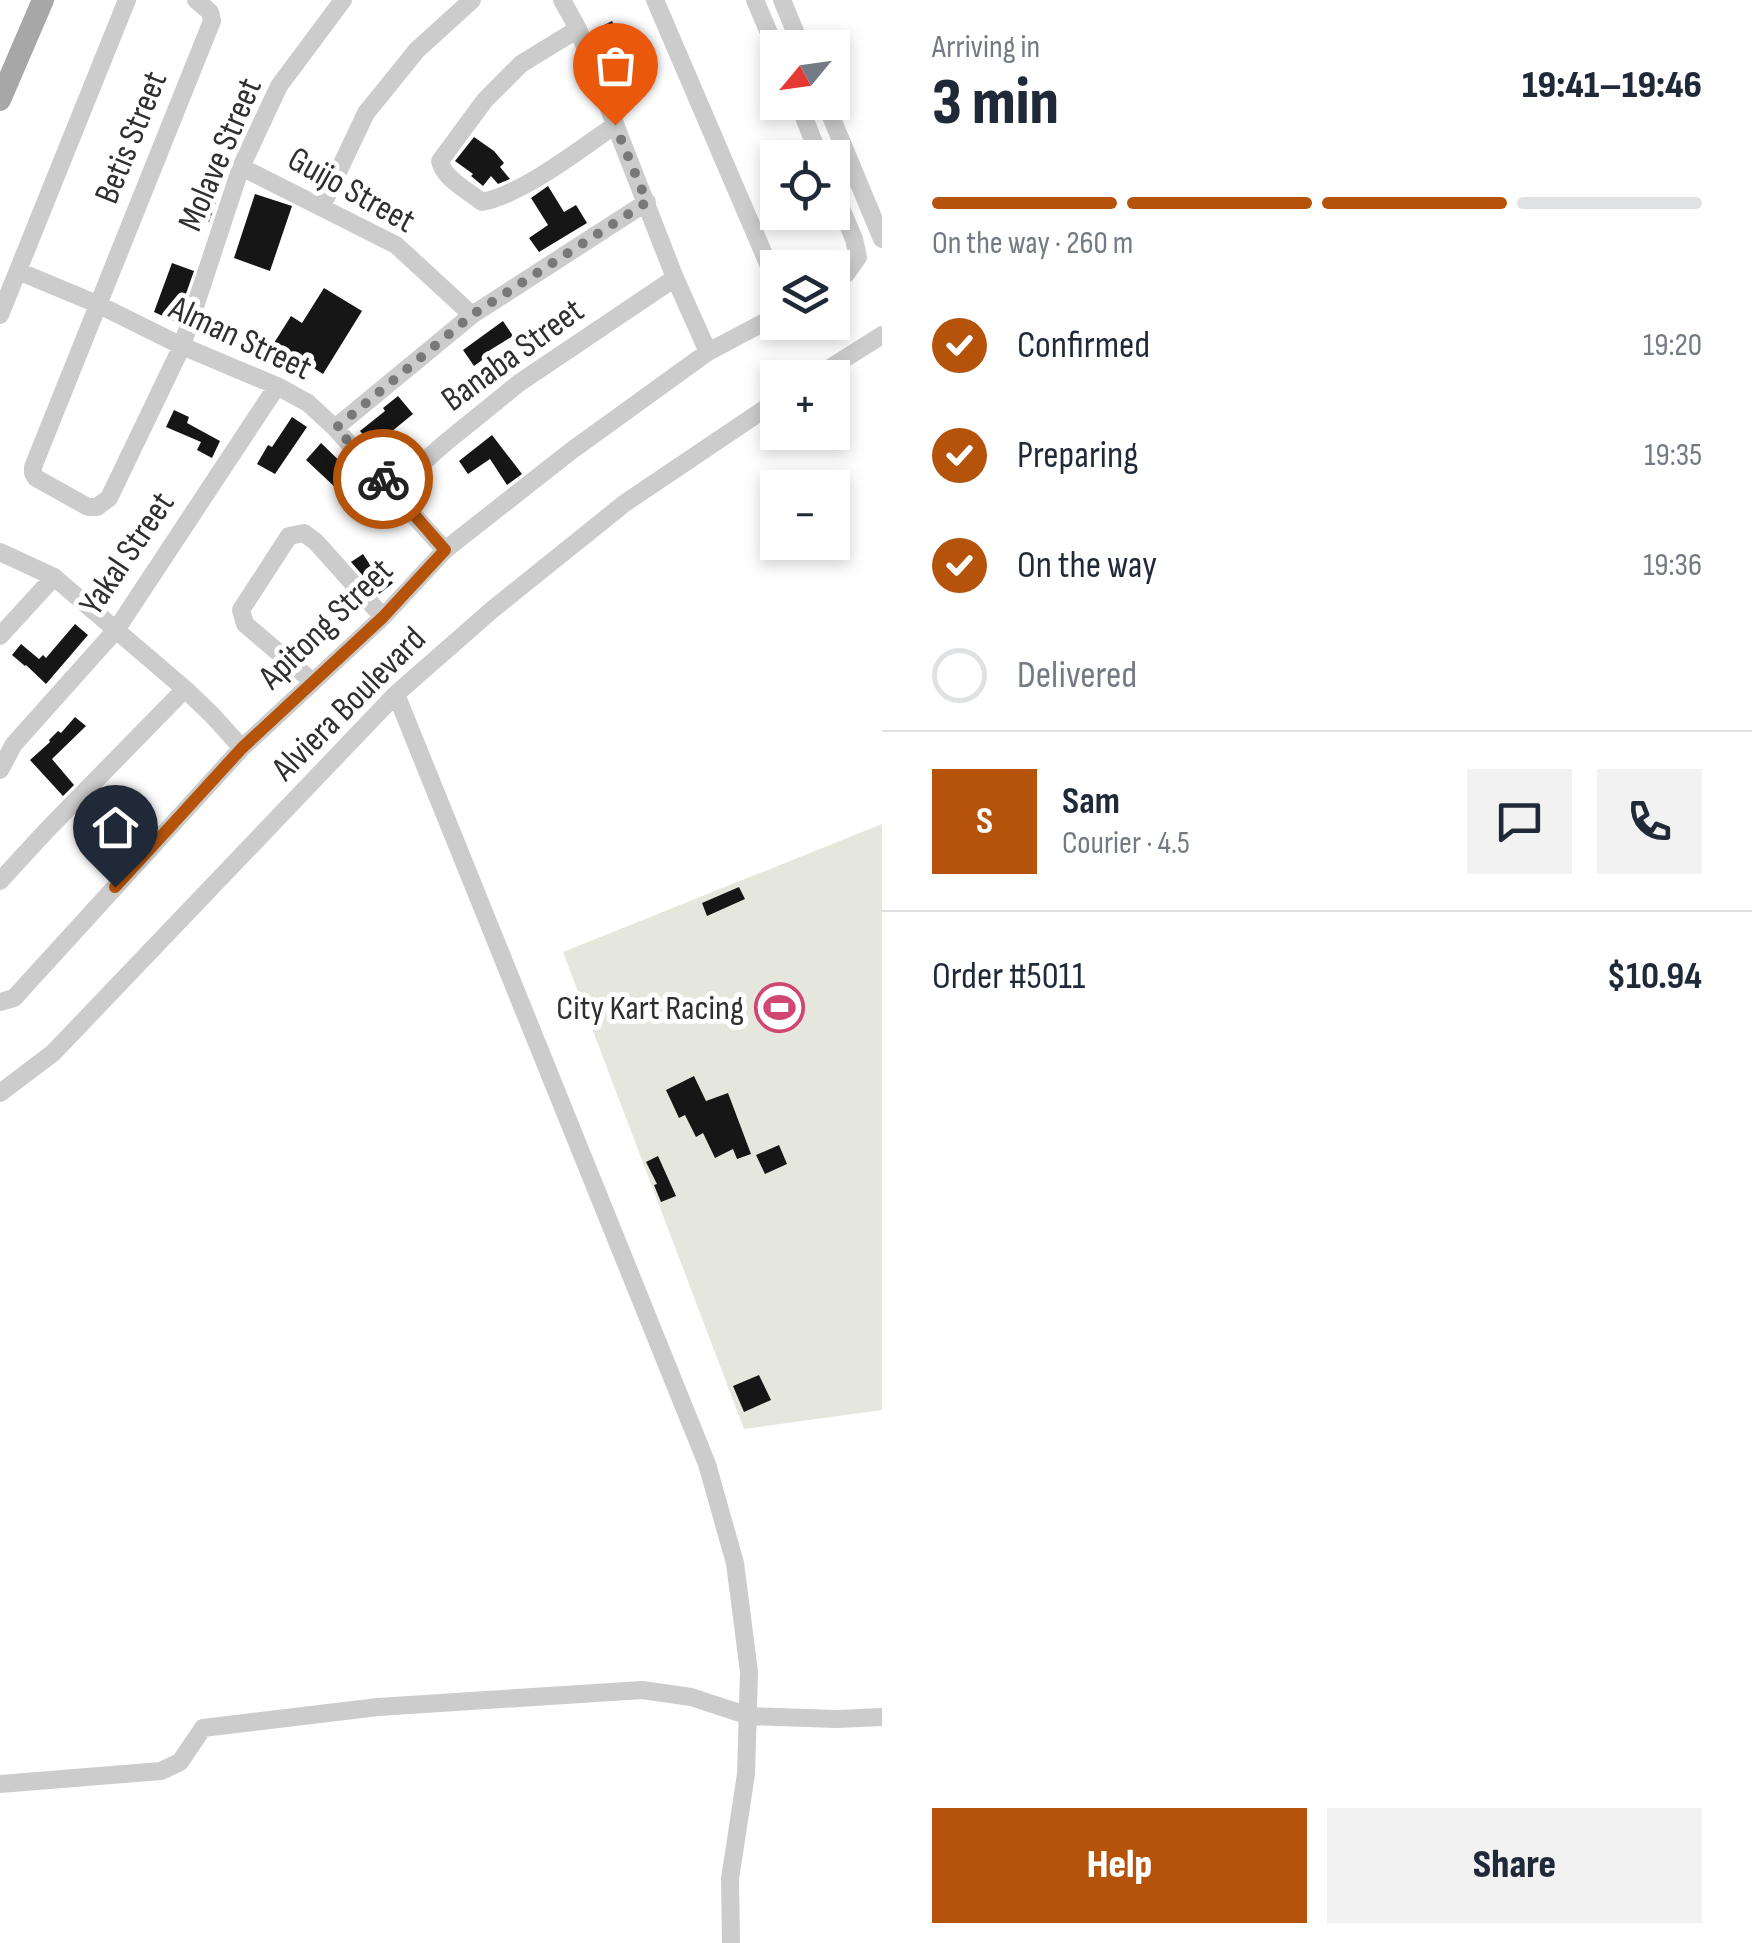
<!DOCTYPE html>
<html lang="en">
<head>
<meta charset="utf-8">
<style>
	body { margin:0; font-family:"Sofia Sans Condensed",sans-serif; background:#f2f2f3; color:#1f2937; height:100vh; display:flex; flex-direction:column; font-size:38px; white-space:nowrap }
	* { box-sizing:border-box; margin:0 }
	p { font-size:32px; color:#747a83 }
	.icon { flex:none; width:55px; height:55px; fill:none; stroke:currentColor; stroke-width:2; stroke-linecap:round; stroke-linejoin:round }
	.map { position:relative; flex:1; overflow:hidden }
	.details { display:flex; flex-direction:column; background:#fff; width:870px }
	.details>* { flex:none }
	.needle { width:65px; rotate:241deg }
	.buttons { position:absolute; left:760px; top:30px; display:grid; gap:20px }
	.buttons a { display:grid; place-items:center; width:90px; height:90px; border-radius:0px; background:#fff; box-shadow:0 5px 15px #0003; font-size:50px }
	.pin { position:absolute; display:grid; place-items:center; width:85px; height:85px; color:#fff; margin:-102px -42px; border-radius:50% 50% 50% 0; rotate:-45deg; box-shadow:0 0 10px #0007 }
	.pin .icon { rotate:45deg }
	.courier { position:absolute; display:grid; place-items:center; width:100px; height:100px; margin:-50px; border:8px solid #b45309; border-radius:50%; background:#fff; color:#222; box-shadow:0 2px 12px #0007 }
	.headline em { font-style:normal; font-weight:800 }
	.headline div { display:flex; flex-direction:column-reverse }
	.headline { display:flex; align-items:center; justify-content:space-between; height:170px; padding:0 50px }
	h1 { font-size:65px; font-weight:800; line-height:75px }
	.bar { display:grid; grid-template-columns:repeat(4,1fr); gap:15px 10px; align-content:center; height:120px; padding:0 50px }
	.bar i { height:12px; border-radius:8px; background:#e0e1e3 }
	.bar .current { background:#b45309 }
	.bar p { grid-column:span 4 }
	.line { display:flex; align-items:center; gap:25px; padding:0 50px; border-top:2px solid #e0e1e3 }
	.line div { flex:1 }
	.round { display:grid; place-items:center; flex:none; width:105px; height:105px; border-radius:0px; background:#f2f2f3 }
	ol { padding:0 50px; list-style:none }
	li { display:flex; align-items:center; gap:30px; height:110px }
	li p { margin-inline-start:auto }
	li .icon { padding:10px; border-radius:50%; background:#b45309; color:#fff; stroke-width:4 }
	li:last-child { color:#747a83 }
	li i { width:55px; height:55px; border:5px solid #e0e1e3; border-radius:50% }
	.button { display:flex; gap:20px; margin-top:auto; padding:20px 50px }
	.button a { flex:1; height:115px; border-radius:0px; background:#b45309; color:#fff; font-size:40px; font-weight:800; line-height:115px; text-align:center }
	.button a+a { background:#f2f2f3; color:#1f2937 }
	main { display:flex; flex:1; min-height:0 }
	.map>svg:first-child { display:block }
	.green { fill:#e5e7dc }
	.building { fill:#161616 }
	.lines { fill:none; stroke-linecap:round; stroke-linejoin:round }
	.minor { stroke:#ccc; stroke-width:18 }
	.major { stroke:#a7a7a7; stroke-width:22 }
	.done { stroke:#787878; stroke-width:10; stroke-dasharray:0 18 }
	.route { stroke:#b45309; stroke-width:12 }
	.labels { text-anchor:middle; stroke-width:10; stroke-linejoin:round; paint-order:stroke }
	.street-label { font-size:35px; fill:#2f2f2f; stroke:#fff }
	.poi-label { font-size:35px; fill:#2f2f2f; stroke:#fff; text-anchor:end }
</style>
</head>
<body>
<main>
<div class="map">
<svg width="882" height="1943" viewBox="0 0 882 1943">
	<rect width="100%" height="100%" fill="#fff"/>
	<path class="green" d="M 882,824 L 882,1410 L 744,1429 L 563,952 Z"/>
	<path class="building" d="M 612,21 L 628,54 L 609,64 L 592,31 Z
		M 474,137 L 494,151 L 504,163 L 500,167 L 510,179 L 498,184 L 491,176 L 483,186 L 471,176 L 473,174 L 455,161 Z
		M 206,169 L 225,176 L 209,222 L 191,216 Z
		M 548,186 L 564,212 L 576,205 L 587,223 L 539,252 L 529,238 L 548,225 L 531,198 Z
		M 255,194 L 292,206 L 270,271 L 234,258 Z
		M 172,263 L 194,271 L 176,322 L 154,312 Z
		M 324,288 L 362,311 L 323,374 L 274,343 L 291,316 L 302,323 Z
		M 503,321 L 513,336 L 487,352 L 489,355 L 474,366 L 463,350 Z
		M 398,396 L 413,414 L 391,432 L 393,434 L 375,449 L 360,431 L 385,411 L 383,408 Z
		M 174,410 L 189,417 L 187,423 L 220,441 L 212,458 L 197,450 L 201,442 L 166,427 Z
		M 292,417 L 307,427 L 275,474 L 257,464 L 268,445 L 272,447 Z
		M 492,435 L 522,474 L 507,485 L 490,459 L 468,474 L 459,461 Z
		M 321,443 L 352,473 L 336,488 L 306,460 Z
		M 363,554 L 376,574 L 382,569 L 393,583 L 379,594 L 351,562 Z
		M 75,624 L 88,635 L 46,684 L 26,665 L 25,666 L 12,655 L 21,644 L 39,659 L 43,655 L 46,658 Z
		M 75,717 L 86,726 L 52,759 L 74,785 L 63,796 L 30,760 L 50,742 L 49,740 L 58,731 L 61,733 Z
		M 739,887 L 745,899 L 707,916 L 702,903 Z
		M 694,1076 L 706,1101 L 728,1093 L 751,1154 L 737,1159 L 733,1149 L 715,1158 L 703,1133 L 696,1137 L 685,1115 L 679,1118 L 666,1090 Z
		M 779,1145 L 787,1164 L 765,1174 L 756,1155 Z
		M 658,1156 L 676,1196 L 661,1202 L 654,1185 L 657,1184 L 646,1162 Z
		M 759,1375 L 771,1400 L 744,1412 L 733,1386 Z"/>
	<g class="lines">
		<path class="minor" d="M 196,0 L 210,12 L 212,21 L 33,467 L 33,473 L 36,478 L 88,507 L 97,507 L 109,498 L 182,346 L 241,167 L 279,86 L 343,0
			M 562,0 L 578,29 L 675,278 L 708,352
			M 655,0 L 778,287
			M 755,0 L 778,54
			M 782,0 L 802,48
			M 578,29 L 521,64 L 485,100 L 440,161 C 443,178 468,191 482,202 C 521,195 581,149 615,125
			M 798,102 L 820,158
			M 825,102 L 882,239
			M 241,167 L 396,245 L 472,315
			M 832,187 L 854,239 L 858,257 L 846,274 L 832,283
			M 322,206 L 366,113 L 417,50 L 472,0
			M 18,271 L 97,304 L 182,346 L 277,386 L 308,403 L 335,428 L 445,550
			M 0,315 L 127,0
			M 814,378 L 882,335
			M 335,428 L 472,315 L 647,202
			M 392,490 L 445,443 L 519,383 L 675,278
			M 0,552 L 54,577 L 185,689 L 212,715 L 242,748
			M 0,636 L 54,577
			M 313,682 L 245,624 L 241,610 L 289,536 L 304,533 L 316,542 L 383,617
			M 396,694 L 707,1464 L 735,1563 L 749,1672 L 746,1774 L 730,1879 L 731,1943
			M 0,770 L 14,744 L 116,630 L 277,386
			M 0,881 L 46,831 L 185,689
			M 0,1002 L 14,998 L 242,748 L 383,617 L 445,550 L 571,451 L 708,352 L 778,315
			M 0,1093 L 53,1053 L 396,694 L 493,609 L 625,503 L 778,400
			M 0,1784 L 161,1771 L 180,1762 L 203,1728 L 378,1707 L 642,1690 L 691,1697 L 749,1716 L 837,1719 L 882,1717"/>
		<path class="major" d="M 0,100 L 43,0"/>
	</g>
	<g class="lines">
		<path class="done" d="M 383,479 L 336,428 L 472,315 L 647,202 L 615,125"/>
		<path class="route" d="M 115,887 L 242,748 L 383,617 L 445,550 L 383,479"/>
	</g>
	<defs>
		<symbol id="stadium-ring" viewBox="-11 -11 22 22"><circle r="9.5" fill="#fff" stroke="#d04772" stroke-width="1.5"/><path d="M0-5a6.5 5 0 1 0 0 10a6.5 5 0 1 0 0-10ZM-3.5-1.8h7v3.6h-7Z" fill="#d04772"/></symbol>
	</defs>
	<g fill-rule="evenodd">
		<use href="#stadium-ring" x="752" y="980" width="55" height="55"/>
	</g>
	<g class="labels">
		<g class="street-label">
			<text transform="translate(130 137) rotate(-68)" y="12">Betis Street</text>
			<text transform="translate(219 154) rotate(-67)" y="12">Molave Street</text>
			<text transform="translate(352 189) rotate(29)" y="12">Guijo Street</text>
			<text transform="translate(241 337) rotate(25)" y="12">Alman Street</text>
			<text transform="translate(512 354) rotate(-36)" y="12">Banaba Street</text>
			<text transform="translate(126 553) rotate(-56)" y="12">Yakal Street</text>
			<text transform="translate(325 623) rotate(-44)" y="12">Apitong Street</text>
			<text transform="translate(348 703) rotate(-45)" y="12">Alviera Boulevard</text>
		</g>
		<g class="poi-label">
			<text x="744" y="1019">City Kart Racing</text>
		</g>
	</g>
</svg>
<div class="buttons">
<a><svg class="needle" viewBox="-14 -14 28 28"><path d="M0-13l5 13h-10z" fill="#e53935"/><path d="M0 13l5-13h-10z" fill="#747a83"/></svg></a>
<a><svg class="icon" aria-label="locate" viewBox="0 0 24 24"><circle cx="12" cy="12" r="6"/><path d="M12 2v4M12 18v4M2 12h4M18 12h4"/></svg></a>
<a><svg class="icon" aria-label="layers" viewBox="0 0 24 24"><path d="M12 4l9 5-9 5-9-5zM3 14l9 5 9-5"/></svg></a>
<a>+</a>
<a>−</a>
</div>
<div class="pin" style="left:615px;top:125px;background:#ea580c"><svg class="icon" aria-label="bag" viewBox="0 0 24 24"><path d="M5 8h14l-1 12H6zM9 8a3 3 0 0 1 6 0"/></svg></div>
<div class="pin" style="left:115px;top:887px;background:#1f2937"><svg class="icon" aria-label="home" viewBox="0 0 24 24"><path d="M3 11l9-7 9 7M6 9v11h12V9"/></svg></div>
<div class="courier" style="left:383px;top:479px"><svg class="icon" aria-label="bike" viewBox="0 0 24 24"><circle cx="6" cy="16" r="4"/><circle cx="18" cy="16" r="4"/><path d="M6 16l4-8h5l3 8M10 8l3 8H6M13 5h3"/></svg></div>
</div>
<section class="details">
<div class="headline"><div><h1>3 min</h1><p>Arriving in</p></div><em>19:41–19:46</em></div>
<div class="bar"><i class="current"></i><i class="current"></i><i class="current"></i><i></i><p>On the way · 260 m</p></div>
<ol>
<li><svg class="icon" aria-label="check" viewBox="0 0 24 24"><path d="M5 12l5 5 9-10"/></svg>Confirmed<p>19:20</p></li>
<li><svg class="icon" aria-label="check" viewBox="0 0 24 24"><path d="M5 12l5 5 9-10"/></svg>Preparing<p>19:35</p></li>
<li><svg class="icon" aria-label="check" viewBox="0 0 24 24"><path d="M5 12l5 5 9-10"/></svg>On the way<p>19:36</p></li>
<li><i></i>Delivered</li>
</ol>
<div class="line" style="height:180px"><b class="round" style="background:#b45309;color:#fff">S</b><div><b>Sam</b><p>Courier · 4.5</p></div><a class="round"><svg class="icon" aria-label="chat" viewBox="0 0 24 24"><path d="M4 5h16v11H9l-5 4z"/></svg></a><a class="round"><svg class="icon" aria-label="phone" viewBox="0 0 24 24"><path d="M5 4h4l2 5-3 2q2 4 5 5l2-3 5 2v4C11 20 4 13 5 4z"/></svg></a></div>
<div class="line" style="height:130px"><div>Order #5011</div><b>$10.94</b></div>
<div class="button"><a>Help</a><a>Share</a></div>
</section>
</main>
</body>
</html>
